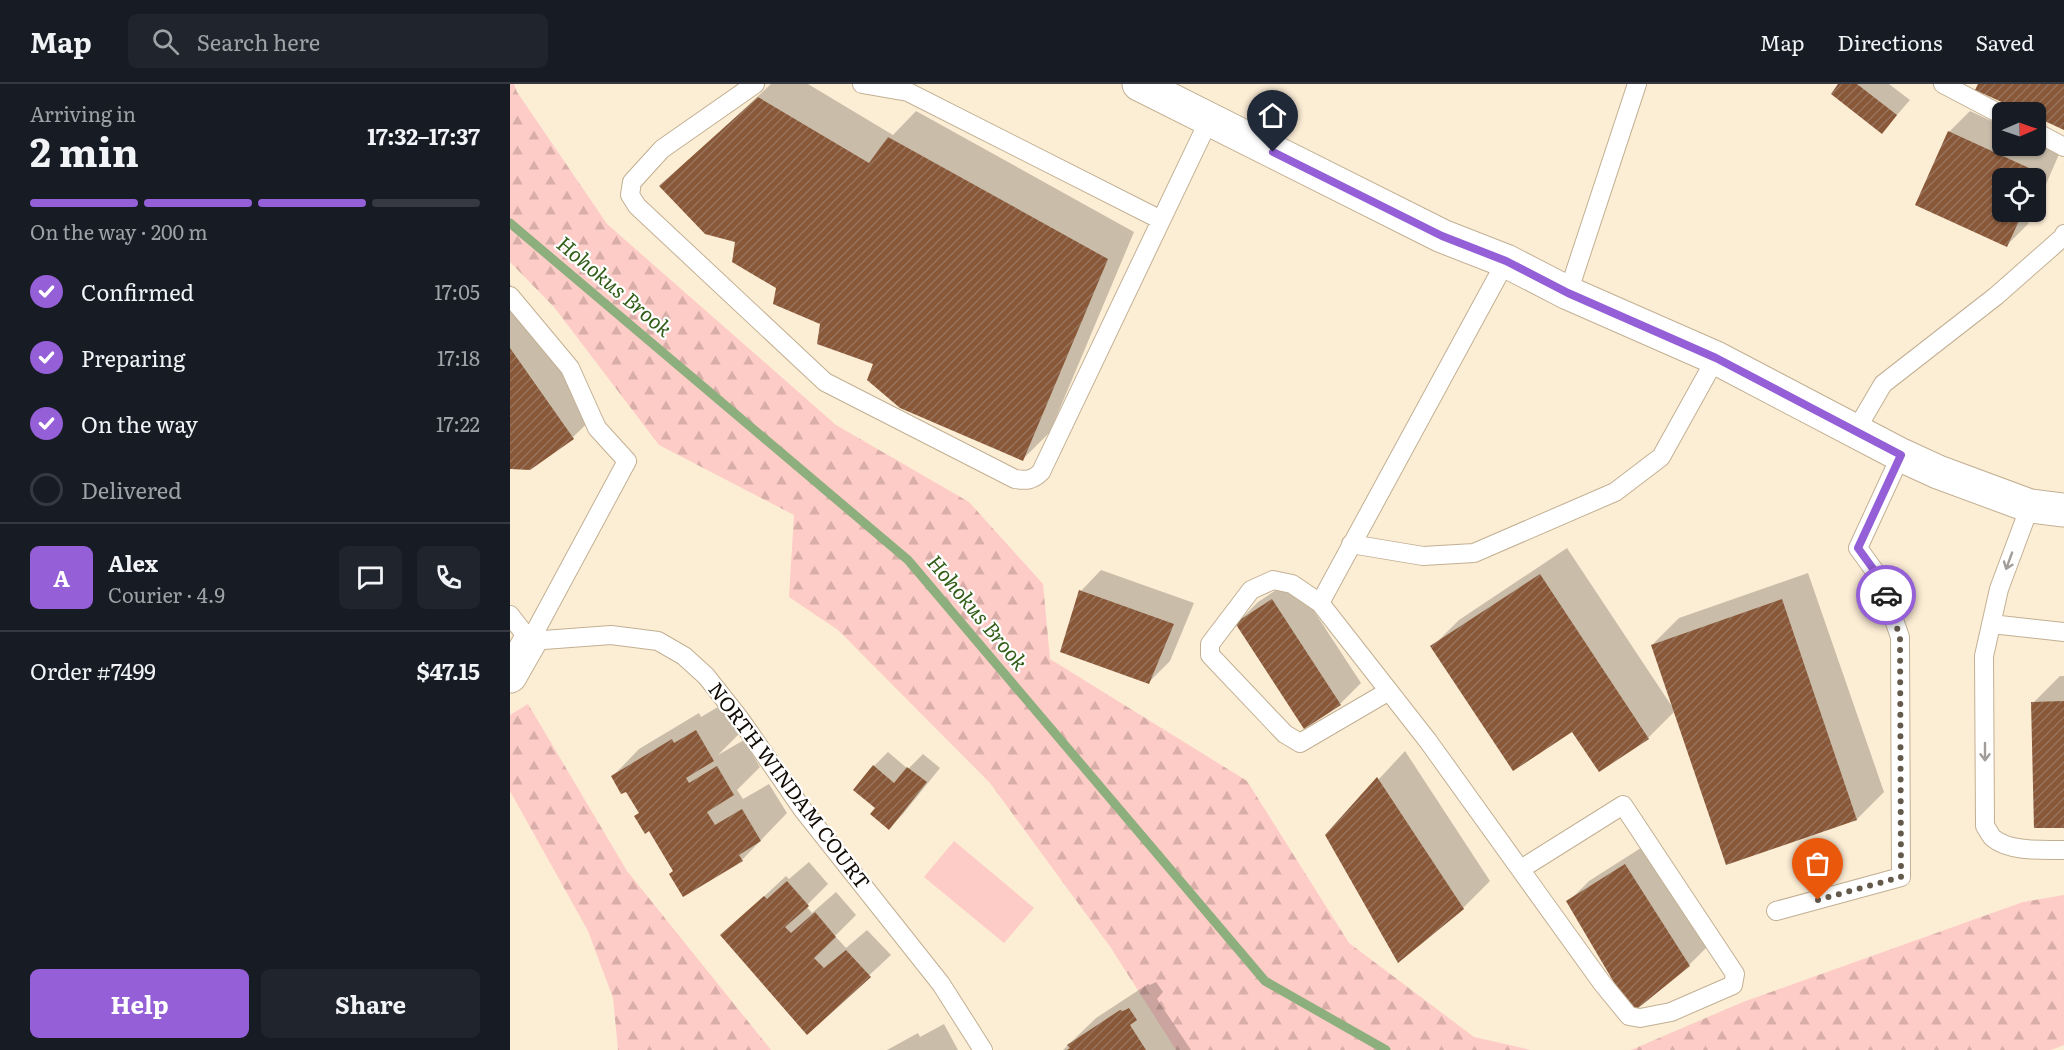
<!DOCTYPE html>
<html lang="en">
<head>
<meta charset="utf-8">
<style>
	body { margin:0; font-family:Literata,serif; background:#20242c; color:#f1f3f6; height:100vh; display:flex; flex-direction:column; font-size:22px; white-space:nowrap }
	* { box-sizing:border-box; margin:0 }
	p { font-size:20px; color:#9ea1a6 }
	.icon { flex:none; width:33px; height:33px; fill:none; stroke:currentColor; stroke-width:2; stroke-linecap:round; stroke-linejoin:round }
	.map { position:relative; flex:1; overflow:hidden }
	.side { display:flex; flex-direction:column; background:#171b24; width:510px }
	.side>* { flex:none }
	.needle { width:39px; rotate:88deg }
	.tools { position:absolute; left:1482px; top:18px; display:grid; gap:12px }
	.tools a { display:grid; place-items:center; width:54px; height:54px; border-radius:9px; background:#171b24; box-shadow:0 2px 4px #0004; font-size:30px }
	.pin { position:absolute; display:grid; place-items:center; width:51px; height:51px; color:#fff; margin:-62px -26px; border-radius:50% 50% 50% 0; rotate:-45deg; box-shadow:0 0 6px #0007 }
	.pin .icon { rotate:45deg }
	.courier { position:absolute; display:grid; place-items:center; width:60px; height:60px; margin:-30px; border:4px solid #945fd7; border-radius:50%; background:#fff; color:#222; box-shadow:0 2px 8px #0007 }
	.headline em { font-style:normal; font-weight:700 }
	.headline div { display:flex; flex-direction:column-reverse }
	.headline { display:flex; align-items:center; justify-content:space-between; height:102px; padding:0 30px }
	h1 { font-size:39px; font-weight:700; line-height:45px }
	.bar { display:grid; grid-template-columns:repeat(4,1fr); gap:9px 6px; align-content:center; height:72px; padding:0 30px }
	.bar i { height:8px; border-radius:4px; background:#363941 }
	.bar .selected { background:#945fd7 }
	.bar p { grid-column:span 4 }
	.line { display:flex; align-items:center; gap:15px; padding:0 30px; border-top:2px solid #363941 }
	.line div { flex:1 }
	.round { display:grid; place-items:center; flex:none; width:63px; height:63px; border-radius:9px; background:#20242c }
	ol { padding:0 30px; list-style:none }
	li { display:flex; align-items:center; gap:18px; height:66px }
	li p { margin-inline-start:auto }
	li .icon { padding:6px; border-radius:50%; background:#945fd7; color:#fff; stroke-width:4 }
	li:last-child { color:#9ea1a6 }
	li i { width:33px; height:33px; border:3px solid #363941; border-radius:50% }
	.cta { display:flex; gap:12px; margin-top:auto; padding:12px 30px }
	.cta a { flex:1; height:69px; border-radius:9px; background:#945fd7; color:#fff; font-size:24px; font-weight:700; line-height:69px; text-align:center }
	.cta a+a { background:#20242c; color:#f1f3f6 }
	header { display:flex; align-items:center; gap:36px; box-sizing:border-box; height:84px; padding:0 30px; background:#171b24; border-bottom:2px solid #363941 }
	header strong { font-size:28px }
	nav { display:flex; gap:33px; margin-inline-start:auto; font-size:21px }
	.search { width:420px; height:54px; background:#20242c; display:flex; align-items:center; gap:15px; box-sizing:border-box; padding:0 21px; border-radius:9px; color:#9ea1a6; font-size:22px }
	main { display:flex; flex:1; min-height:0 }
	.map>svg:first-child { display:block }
	.forest { fill:url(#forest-firs) }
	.garden { fill:#feccc7 }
	.shadow { fill:#0003 }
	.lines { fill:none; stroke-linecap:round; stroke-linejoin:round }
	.stream { stroke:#8daf7d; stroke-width:9 }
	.building { fill:url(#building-hatch) }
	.service-casing { stroke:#c2b093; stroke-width:20 }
	.minor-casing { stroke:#c2b093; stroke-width:35 }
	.service { stroke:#fff; stroke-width:18 }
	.minor { stroke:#fff; stroke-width:33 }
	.oneway { stroke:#a09d9a }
	.done { stroke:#635a4c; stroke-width:6; stroke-dasharray:0 10.8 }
	.route { stroke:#945fd7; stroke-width:8 }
	.labels { text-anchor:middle; stroke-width:4.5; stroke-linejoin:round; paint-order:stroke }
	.street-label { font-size:20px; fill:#110b03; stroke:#fff }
	.water-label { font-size:21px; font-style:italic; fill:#335e19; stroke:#fff }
</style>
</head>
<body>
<header>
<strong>Map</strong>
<div class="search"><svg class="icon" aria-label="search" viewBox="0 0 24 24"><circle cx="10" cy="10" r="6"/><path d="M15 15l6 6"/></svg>Search here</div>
<nav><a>Map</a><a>Directions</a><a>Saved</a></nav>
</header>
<main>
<section class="side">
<div class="headline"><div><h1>2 min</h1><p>Arriving in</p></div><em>17:32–17:37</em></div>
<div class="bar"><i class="selected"></i><i class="selected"></i><i class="selected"></i><i></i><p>On the way · 200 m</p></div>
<ol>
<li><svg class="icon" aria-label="check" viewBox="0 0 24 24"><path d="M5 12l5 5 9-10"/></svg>Confirmed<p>17:05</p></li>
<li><svg class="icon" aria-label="check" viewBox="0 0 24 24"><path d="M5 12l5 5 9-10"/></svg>Preparing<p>17:18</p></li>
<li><svg class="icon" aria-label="check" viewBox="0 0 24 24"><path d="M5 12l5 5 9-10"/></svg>On the way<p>17:22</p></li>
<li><i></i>Delivered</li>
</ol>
<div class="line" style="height:108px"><b class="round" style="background:#945fd7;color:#fff">A</b><div><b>Alex</b><p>Courier · 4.9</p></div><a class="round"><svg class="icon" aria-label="chat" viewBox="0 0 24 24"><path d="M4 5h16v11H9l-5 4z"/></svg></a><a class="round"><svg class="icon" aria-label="phone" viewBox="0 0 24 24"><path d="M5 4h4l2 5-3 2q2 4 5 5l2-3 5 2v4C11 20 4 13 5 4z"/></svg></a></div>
<div class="line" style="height:78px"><div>Order #7499</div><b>$47.15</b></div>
<div class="cta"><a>Help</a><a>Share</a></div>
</section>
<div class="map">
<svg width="1554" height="966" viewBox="0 0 1554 966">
	<defs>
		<pattern id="forest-firs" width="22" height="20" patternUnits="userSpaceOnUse" patternTransform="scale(1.5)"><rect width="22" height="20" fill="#feccc7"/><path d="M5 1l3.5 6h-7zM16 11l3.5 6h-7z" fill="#d9aea9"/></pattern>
		<pattern id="building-hatch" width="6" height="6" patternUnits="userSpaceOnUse" patternTransform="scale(1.5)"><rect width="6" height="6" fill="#895838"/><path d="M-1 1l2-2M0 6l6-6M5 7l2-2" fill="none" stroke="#97745d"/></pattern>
	</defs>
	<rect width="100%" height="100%" fill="#fcedd5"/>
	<path class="forest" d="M 0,0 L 4,0 L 7,8 L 97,140 L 326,341 L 459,418 L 533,500 L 540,575 L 737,697 L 839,859 L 964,953 L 1021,966 L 666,966 L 601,864 L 480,699 L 328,546 L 279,513 L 284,431 L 149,361 L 44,223 L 0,178 Z
		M 18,620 L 117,787 L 261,966 L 108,966 L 103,914 L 78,847 L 0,707 L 0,631 Z
		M 1554,811 L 1554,961 L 1541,966 L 1121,966 L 1233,918 L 1513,818 Z"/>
	<path class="garden" d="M 444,757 L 524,824 L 494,859 L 414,793 Z"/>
	<path class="shadow" d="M 261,0 L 298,0 L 383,51 L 406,27 L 624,148 L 540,348 L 513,375 L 364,279 L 268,204 L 227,157 L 151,103 Z
		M 1330,0 L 1379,0 L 1400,16 L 1372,48 Z
		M 1460,27 L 1492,42 L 1492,62 L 1526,62 L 1526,57 L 1550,68 L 1526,123 L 1526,94 L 1492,94 L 1492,128 L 1523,128 L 1518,140 L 1497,161 L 1439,48 Z
		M 0,200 L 90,327 L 63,353 L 19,385 L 0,383 Z
		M 1057,464 L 1163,624 L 1142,561 L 1169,534 L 1298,489 L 1374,708 L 1347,735 L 1217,780 L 1165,627 L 1138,654 L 1063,646 L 922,563 L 949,536 Z
		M 591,486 L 684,519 L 660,577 L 639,598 L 571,507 Z
		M 783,495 L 851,599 L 830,620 L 727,539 L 748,518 Z
		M 1550,592 L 1554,592 L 1554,742 L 1523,619 Z
		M 213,620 L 230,649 L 208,671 L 234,656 L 250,683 L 227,706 L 233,715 L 259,700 L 277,729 L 232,776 L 164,787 L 139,745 L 126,732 L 130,728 L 117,706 L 103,692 L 129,665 L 189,629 L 191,633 Z
		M 895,667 L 980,797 L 953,824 L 888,877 L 817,751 Z
		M 378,668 L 398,685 L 413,670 L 430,684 L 393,730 L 379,744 L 368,724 L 364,682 Z
		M 1137,760 L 1200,860 L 1179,881 L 1058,818 L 1079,797 Z
		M 299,778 L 318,800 L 296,822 L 302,829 L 326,808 L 346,831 L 325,852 L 336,864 L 357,846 L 381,871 L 297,949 L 212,851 L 276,792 L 279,795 Z
		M 646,898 L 653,908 L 647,915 L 681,966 L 553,966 L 586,934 L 638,900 L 640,901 Z
		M 434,940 L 448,966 L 377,966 L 408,949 L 410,953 Z"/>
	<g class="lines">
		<path class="stream" d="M 0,139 L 398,476 L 755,897 L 876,966"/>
	</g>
	<path class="building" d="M 1328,0 L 1347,0 L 1387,31 L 1372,50 L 1321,10 Z
		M 1468,0 L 1554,0 L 1554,46 L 1526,33 L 1526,28 L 1514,28 L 1465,6 Z
		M 248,13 L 359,79 L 378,53 L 598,175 L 513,377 L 390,324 L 357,296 L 363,280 L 307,260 L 310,240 L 263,220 L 266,204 L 222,178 L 225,158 L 195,150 L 149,102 Z
		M 1438,47 L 1530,89 L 1526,100 L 1526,94 L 1492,94 L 1492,128 L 1513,128 L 1497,163 L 1405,121 Z
		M 0,264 L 64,355 L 20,386 L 0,385 Z
		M 1030,490 L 1139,655 L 1089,688 L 1062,648 L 1003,687 L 920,562 Z
		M 569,506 L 664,540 L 639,600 L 550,568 Z
		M 762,515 L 831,621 L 794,645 L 725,539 Z
		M 1272,515 L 1347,736 L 1216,781 L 1141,561 Z
		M 1554,617 L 1554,744 L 1524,744 L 1521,618 Z
		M 186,646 L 204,677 L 176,694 L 179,699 L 207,682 L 224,711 L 197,728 L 205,741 L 232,725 L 251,757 L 229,771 L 233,777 L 173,813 L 159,790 L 163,787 L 139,747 L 135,750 L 124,732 L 129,729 L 116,708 L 111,710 L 101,692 L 162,655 L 164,659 Z
		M 363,681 L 384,699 L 397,683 L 417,698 L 379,746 L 360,730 L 365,724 L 343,706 Z
		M 867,693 L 954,825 L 888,879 L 815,751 Z
		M 1115,780 L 1180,882 L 1122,929 L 1056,817 Z
		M 277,797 L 299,822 L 275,843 L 281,849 L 305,828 L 326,853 L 304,874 L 314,884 L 336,866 L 361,893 L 297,951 L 210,851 L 254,812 L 257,815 Z
		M 619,924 L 627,936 L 620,941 L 636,966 L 557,966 L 560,964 L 557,961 L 610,926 L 613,927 Z"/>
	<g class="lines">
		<defs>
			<path id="service" d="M 245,0 L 152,65 L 122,98 L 120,111 L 127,122 L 315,298 L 505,395 C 517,397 523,396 531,388 L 699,36
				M 352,0 L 398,8 L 651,136
				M 1433,0 L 1492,31
				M 1526,48 L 1554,63
				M 996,177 L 810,519 L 918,657 L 1092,899 L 1119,932 L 1130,934 L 1161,928 L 1223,901 L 1225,890 L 1113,721 L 1011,785
				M 1058,209 L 1127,0
				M 0,212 L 60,284 L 87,344 L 117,377 L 20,557
				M 1346,346 L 1373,300 L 1486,212 L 1553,153 L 1554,150
				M 1520,422 L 1489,505 L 1474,572 L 1475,742 C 1478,746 1480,751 1483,754 C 1499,768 1534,766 1554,766
				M 841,460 L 913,472 L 964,469 L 1105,408 L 1151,373 L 1206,274
				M 810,519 L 782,500 L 763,496 L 741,506 L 700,560 L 700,571 L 775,650 L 790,659 L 879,607
				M 0,531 L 20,557
				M 1481,540 L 1554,548
				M 20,557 L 101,551 L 148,557 L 174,572 L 196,592 L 230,635 L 293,726 L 431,900 L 473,966
				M 1266,827 L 1391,793 L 1390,553 L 1369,493 L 1348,464 L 1391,371"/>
			<path id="minor" d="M 629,0 L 932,152 L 996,177 L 1058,209 L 1206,274 L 1391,371 L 1428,388 L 1520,422 L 1554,426
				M 0,592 L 20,557"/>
		</defs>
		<use href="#service" class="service-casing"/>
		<use href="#minor" class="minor-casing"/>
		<use href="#service" class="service"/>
		<use href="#minor" class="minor"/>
	</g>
	<defs><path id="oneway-shaft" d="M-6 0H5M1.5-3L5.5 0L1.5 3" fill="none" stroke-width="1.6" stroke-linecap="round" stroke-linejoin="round" transform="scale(1.5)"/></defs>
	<g class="oneway">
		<use href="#oneway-shaft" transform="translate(1499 477) rotate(110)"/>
		<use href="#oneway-shaft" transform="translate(1475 668) rotate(90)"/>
	</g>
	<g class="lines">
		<path class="done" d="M 1308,816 L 1391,793 L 1390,553 L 1376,511"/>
		<path class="route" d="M 763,68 L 932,152 L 996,177 L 1058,209 L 1206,274 L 1391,371 L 1348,464 L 1369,493 L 1376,511"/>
	</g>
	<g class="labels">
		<g class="street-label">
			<text transform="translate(279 702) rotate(53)" y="7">NORTH WINDAM COURT</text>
		</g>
		<g class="water-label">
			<text transform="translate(104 203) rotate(40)" y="7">Hohokus Brook</text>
			<text transform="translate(467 529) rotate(50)" y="7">Hohokus Brook</text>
		</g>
	</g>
</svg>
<div class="tools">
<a><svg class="needle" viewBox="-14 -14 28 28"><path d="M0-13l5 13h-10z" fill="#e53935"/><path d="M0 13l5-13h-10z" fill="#9ea1a6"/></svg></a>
<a><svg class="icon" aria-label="locate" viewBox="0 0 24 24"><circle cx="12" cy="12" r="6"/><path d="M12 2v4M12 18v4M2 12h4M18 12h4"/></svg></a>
</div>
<div class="pin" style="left:1308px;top:816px;background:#ea580c"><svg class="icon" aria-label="bag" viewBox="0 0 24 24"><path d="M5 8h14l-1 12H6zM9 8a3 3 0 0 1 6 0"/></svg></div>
<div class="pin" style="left:763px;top:68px;background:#1f2937"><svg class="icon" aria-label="home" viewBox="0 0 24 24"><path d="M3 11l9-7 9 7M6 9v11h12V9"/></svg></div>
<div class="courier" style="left:1376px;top:511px"><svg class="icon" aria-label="car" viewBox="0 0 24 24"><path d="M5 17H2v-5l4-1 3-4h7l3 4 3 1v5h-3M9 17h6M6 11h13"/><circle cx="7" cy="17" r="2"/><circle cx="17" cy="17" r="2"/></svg></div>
</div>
</main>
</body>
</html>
